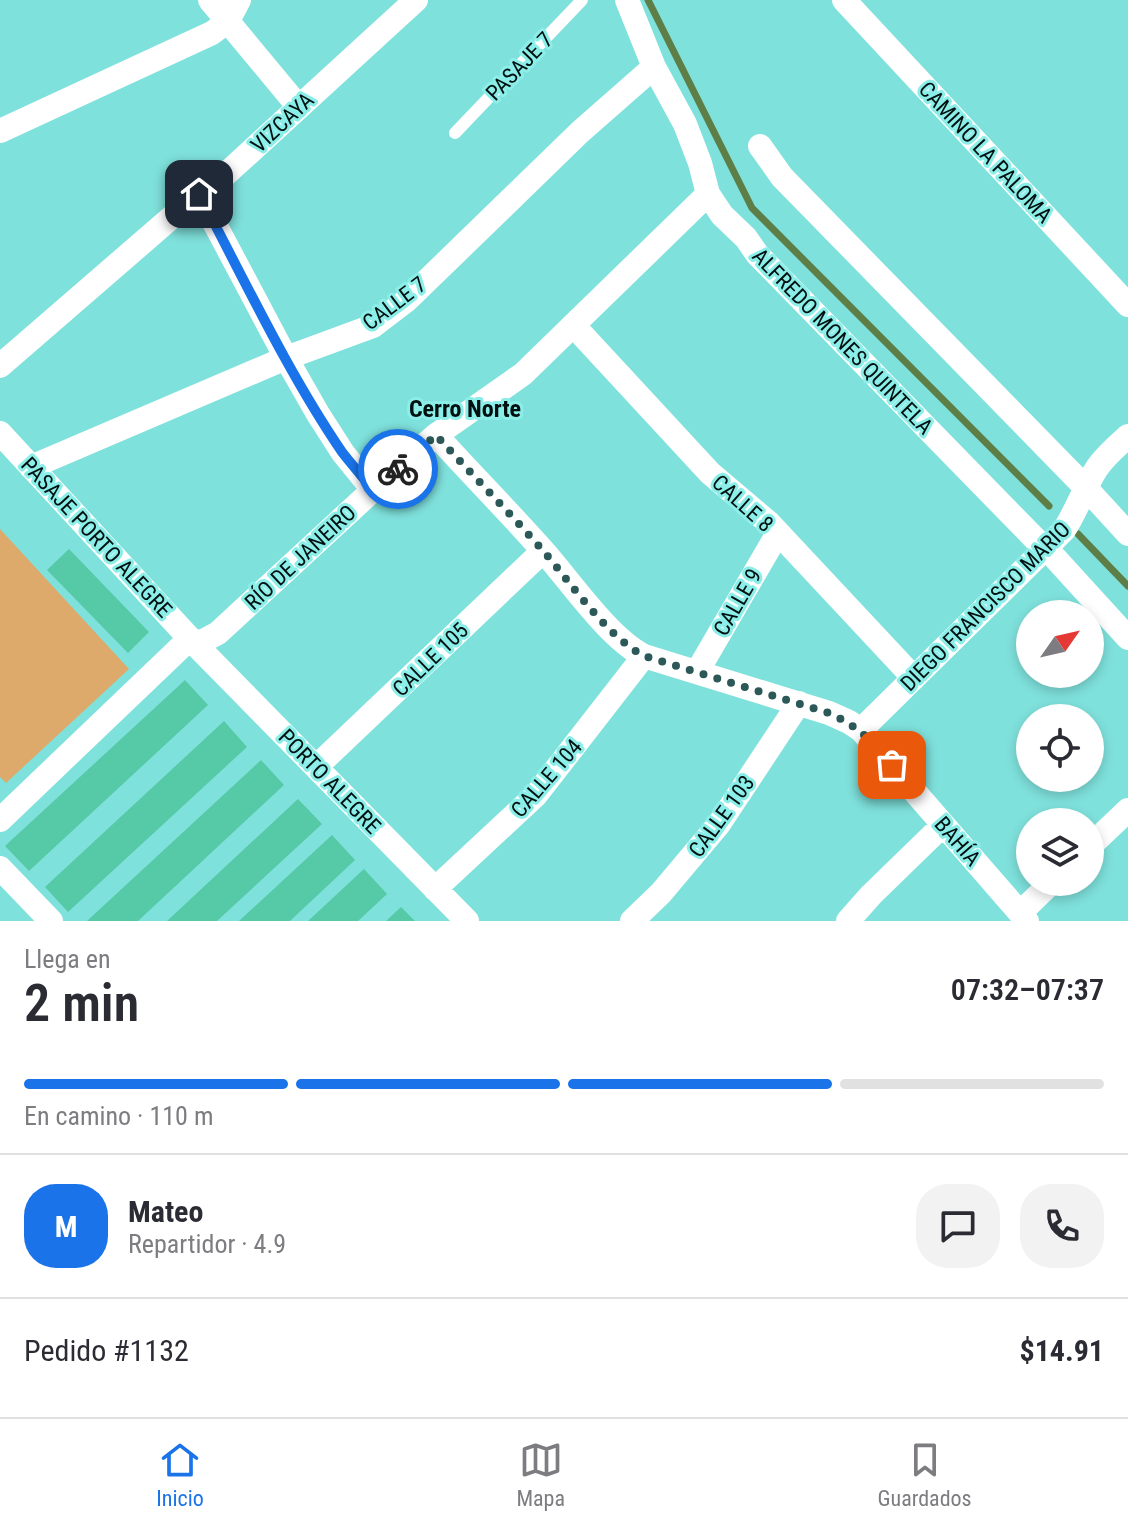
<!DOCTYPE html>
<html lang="es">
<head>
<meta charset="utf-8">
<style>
	body { margin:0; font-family:"Roboto Condensed",sans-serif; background:#f2f2f3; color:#2b2b33; height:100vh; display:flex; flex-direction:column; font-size:30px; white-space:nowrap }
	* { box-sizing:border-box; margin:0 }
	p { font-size:26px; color:#7c7c81 }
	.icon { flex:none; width:44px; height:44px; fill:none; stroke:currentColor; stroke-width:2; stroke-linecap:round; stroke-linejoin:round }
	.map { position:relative; height:921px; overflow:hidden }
	.sheet { display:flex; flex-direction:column; background:#fff; flex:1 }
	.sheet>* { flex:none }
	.needle { width:52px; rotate:56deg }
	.buttons { position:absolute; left:1016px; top:600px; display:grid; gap:16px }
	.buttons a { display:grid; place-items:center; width:88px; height:88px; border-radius:50%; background:#fff; box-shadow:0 4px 12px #0003; font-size:40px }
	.pin { position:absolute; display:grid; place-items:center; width:68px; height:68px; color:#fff; margin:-34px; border-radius:16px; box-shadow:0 4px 12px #0006 }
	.courier { position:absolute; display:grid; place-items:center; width:80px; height:80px; margin:-40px; border:6px solid #1a73e8; border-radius:50%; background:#fff; color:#222; box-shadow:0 2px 10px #0007 }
	.summary em { font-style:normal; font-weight:600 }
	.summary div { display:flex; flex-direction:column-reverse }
	.summary { display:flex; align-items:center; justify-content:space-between; height:136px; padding:0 24px }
	h1 { font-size:52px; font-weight:600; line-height:60px }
	.bar { display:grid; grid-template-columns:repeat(4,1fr); gap:12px 8px; align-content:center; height:96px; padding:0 24px }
	.bar i { height:10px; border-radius:6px; background:#e1e1e2 }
	.bar .on { background:#1a73e8 }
	.bar p { grid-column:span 4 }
	.line { display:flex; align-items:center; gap:20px; padding:0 24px; border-top:2px solid #e1e1e2 }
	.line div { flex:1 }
	.round { display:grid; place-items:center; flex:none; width:84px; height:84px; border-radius:32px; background:#f2f2f3 }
	.tabs { display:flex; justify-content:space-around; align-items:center; height:112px; border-top:2px solid #e1e1e2; background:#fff; font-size:22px; color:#7c7c81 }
	.tabs a { display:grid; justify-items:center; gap:4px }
	.tabs .on { color:#1a73e8 }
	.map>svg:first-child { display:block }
	.green { fill:#ddaa6b }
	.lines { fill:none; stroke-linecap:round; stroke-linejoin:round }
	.stream { stroke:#5d7f47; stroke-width:7 }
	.building { fill:#56c9a7 }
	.service { stroke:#fff; stroke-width:12 }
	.minor { stroke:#fff; stroke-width:24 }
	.done { stroke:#2c5957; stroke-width:8; stroke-dasharray:0 14.4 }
	.route { stroke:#1a73e8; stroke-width:10 }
	.labels { text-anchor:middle; stroke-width:6; stroke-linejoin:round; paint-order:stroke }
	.street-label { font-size:22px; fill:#00100f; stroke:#8ceee9 }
	.neighbourhood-label { font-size:24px; font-weight:bold; fill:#00100f; stroke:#8ceee9 }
</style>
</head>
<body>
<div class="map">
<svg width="1128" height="921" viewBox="0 0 1128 921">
	<rect width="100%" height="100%" fill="#7fe1dc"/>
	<path class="green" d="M 0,529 L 129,669 L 6,783 L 0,777 Z"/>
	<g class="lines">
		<path class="stream" d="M 648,0 L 752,208 L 1049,506
			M 1078,534 L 1128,586"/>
	</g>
	<path class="building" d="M 69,549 L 149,632 L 128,653 L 47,570 Z
		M 185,680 L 208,705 L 29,871 L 5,846 Z
		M 224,721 L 247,747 L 68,912 L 45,887 Z
		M 261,760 L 284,785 L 138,921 L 87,921 Z
		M 298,799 L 322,824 L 217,921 L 167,921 Z
		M 332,835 L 355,860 L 290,921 L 239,921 Z
		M 364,869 L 387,894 L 358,921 L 308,921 Z
		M 401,907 L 415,921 L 386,921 Z"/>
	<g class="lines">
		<path class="service" d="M 455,133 L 582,0"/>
		<path class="minor" d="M 210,0 L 298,106
			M 627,0 L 654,67 L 685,124 L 700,163 L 708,194 L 722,215 L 746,238 L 757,254 L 1043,547 L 1046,548 L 1128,638
			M 844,0 L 1128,305
			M 0,131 L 212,33 L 228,21 L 239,0
			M 760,146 L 782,177 L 1086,488 L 1128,534
			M 199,194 L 286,358 L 318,414 L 343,453 L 373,490
			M 574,326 L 710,473 L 769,523 L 914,678
			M 0,366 L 173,216 L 226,174 L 416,0
			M 0,433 L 193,642 L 467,921
			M 436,435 C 472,475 510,513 546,554 C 572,584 610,639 644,656 L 829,713 L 849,722 L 861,730 L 1027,921
			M 31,467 L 286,358 L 373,326 L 407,300 L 580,132 L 654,67
			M 697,672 L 778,533
			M 861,730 L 1064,530 C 1077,510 1084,488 1097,468 C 1105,456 1117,446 1128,436
			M 316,767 L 543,551
			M 0,820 L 182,646 L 193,642 L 203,641 L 218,633 L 373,490 L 436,435 L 523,374 L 708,194
			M 1090,846 L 1128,810
			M 0,868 L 51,921
			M 435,889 L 536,795 L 644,656
			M 1020,913 L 1052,882
			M 632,921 L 661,893 L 719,824 L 799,703
			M 848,921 L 871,895 L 943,825"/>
	</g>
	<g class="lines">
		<path class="done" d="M 398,469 L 436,435 C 472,475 510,513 546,554 C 572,585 609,638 644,656 L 829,713 C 859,727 871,740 892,765"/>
		<path class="route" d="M 199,194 C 244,279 288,373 342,452 C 352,465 363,477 373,490 L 398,469"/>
	</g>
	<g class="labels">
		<g class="street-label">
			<text transform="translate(519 66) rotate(-46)" y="8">PASAJE 7</text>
			<text transform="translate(282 122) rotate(-43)" y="8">VIZCAYA</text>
			<text transform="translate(986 152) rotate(47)" y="8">CAMINO LA PALOMA</text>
			<text transform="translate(394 303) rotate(-37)" y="8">CALLE 7</text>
			<text transform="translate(843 341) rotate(46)" y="8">ALFREDO MONES QUINTELA</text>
			<text transform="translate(743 503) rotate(42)" y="8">CALLE 8</text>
			<text transform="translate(97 537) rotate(47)" y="8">PASAJE PORTO ALEGRE</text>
			<text transform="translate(300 557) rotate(-43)" y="8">RÍO DE JANEIRO</text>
			<text transform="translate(737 602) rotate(-60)" y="8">CALLE 9</text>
			<text transform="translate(985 606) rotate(-45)" y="8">DIEGO FRANCISCO MARIO</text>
			<text transform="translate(430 659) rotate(-44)" y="8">CALLE 105</text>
			<text transform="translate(546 778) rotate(-49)" y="8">CALLE 104</text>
			<text transform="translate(330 781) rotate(46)" y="8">PORTO ALEGRE</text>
			<text transform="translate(721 816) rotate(-54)" y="8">CALLE 103</text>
			<text transform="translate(958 841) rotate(49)" y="8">BAHÍA</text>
		</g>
		<g class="neighbourhood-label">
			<text x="465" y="417">Cerro Norte</text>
		</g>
	</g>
</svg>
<div class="buttons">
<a><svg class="needle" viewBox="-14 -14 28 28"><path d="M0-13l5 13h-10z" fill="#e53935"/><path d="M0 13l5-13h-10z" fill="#7c7c81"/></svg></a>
<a><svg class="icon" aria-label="locate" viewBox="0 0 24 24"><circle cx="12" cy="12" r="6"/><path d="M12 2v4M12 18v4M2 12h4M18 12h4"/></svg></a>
<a><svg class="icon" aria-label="layers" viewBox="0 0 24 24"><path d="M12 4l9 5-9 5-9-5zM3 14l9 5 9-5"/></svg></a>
</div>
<div class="pin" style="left:892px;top:765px;background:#ea580c"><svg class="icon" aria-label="bag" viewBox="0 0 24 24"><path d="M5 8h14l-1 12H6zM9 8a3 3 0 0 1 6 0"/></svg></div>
<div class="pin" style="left:199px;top:194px;background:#1f2937"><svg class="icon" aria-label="home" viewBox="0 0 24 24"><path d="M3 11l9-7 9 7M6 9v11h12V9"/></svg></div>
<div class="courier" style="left:398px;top:469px"><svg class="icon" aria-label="bike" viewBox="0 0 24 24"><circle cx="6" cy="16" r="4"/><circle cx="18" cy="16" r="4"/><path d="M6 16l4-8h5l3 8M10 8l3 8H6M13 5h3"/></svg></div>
</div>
<section class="sheet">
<div class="summary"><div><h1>2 min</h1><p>Llega en</p></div><em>07:32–07:37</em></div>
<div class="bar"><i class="on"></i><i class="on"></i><i class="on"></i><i></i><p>En camino · 110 m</p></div>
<div class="line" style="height:144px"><b class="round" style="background:#1a73e8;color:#fff">M</b><div><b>Mateo</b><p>Repartidor · 4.9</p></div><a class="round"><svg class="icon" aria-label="chat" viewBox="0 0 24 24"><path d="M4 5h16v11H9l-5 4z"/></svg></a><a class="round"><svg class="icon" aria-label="phone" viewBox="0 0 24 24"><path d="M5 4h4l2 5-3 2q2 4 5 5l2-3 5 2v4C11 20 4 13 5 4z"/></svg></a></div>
<div class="line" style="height:104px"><div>Pedido #1132</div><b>$14.91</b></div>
</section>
<nav class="tabs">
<a class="on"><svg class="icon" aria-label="home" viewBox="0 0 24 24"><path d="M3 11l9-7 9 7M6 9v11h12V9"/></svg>Inicio</a>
<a><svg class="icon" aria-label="map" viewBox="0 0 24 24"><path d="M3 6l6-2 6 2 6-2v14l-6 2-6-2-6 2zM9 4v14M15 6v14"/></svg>Mapa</a>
<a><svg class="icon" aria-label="saved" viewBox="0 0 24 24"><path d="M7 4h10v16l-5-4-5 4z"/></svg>Guardados</a>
</nav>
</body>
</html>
